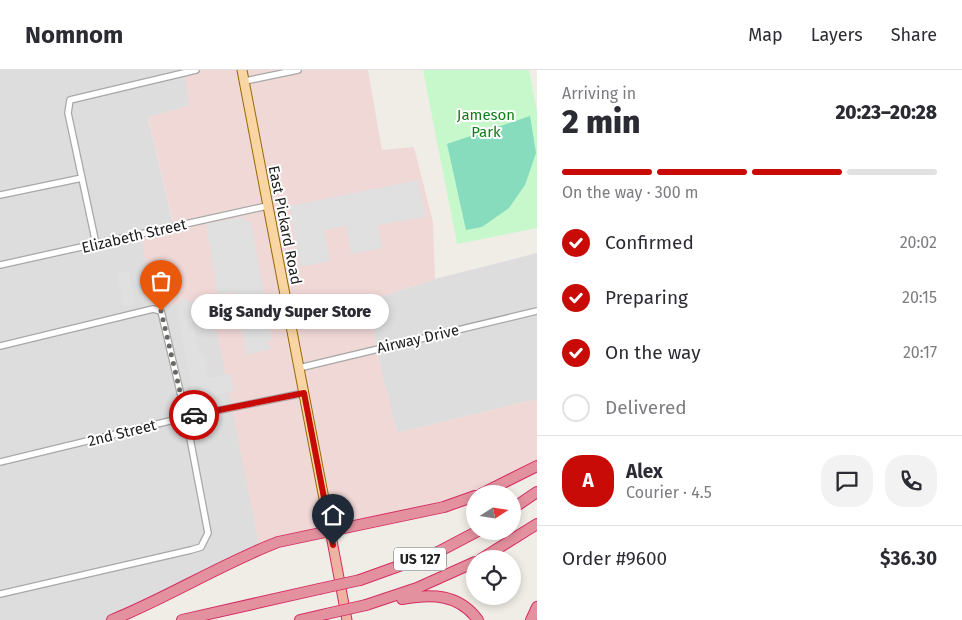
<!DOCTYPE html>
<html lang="en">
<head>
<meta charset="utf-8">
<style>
	body { margin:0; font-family:"Fira Sans",sans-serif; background:#f2f2f3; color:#2b2b33; height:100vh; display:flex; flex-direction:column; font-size:19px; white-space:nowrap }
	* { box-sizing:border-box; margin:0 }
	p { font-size:16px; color:#7c7c81 }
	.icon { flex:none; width:28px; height:28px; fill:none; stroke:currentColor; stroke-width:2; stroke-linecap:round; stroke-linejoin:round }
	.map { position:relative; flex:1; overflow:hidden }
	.panel { display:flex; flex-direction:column; background:#fff; width:425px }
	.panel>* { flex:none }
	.needle { width:32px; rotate:78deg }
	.tools { position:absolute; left:466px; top:415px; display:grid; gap:10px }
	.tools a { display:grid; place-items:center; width:55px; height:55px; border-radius:50%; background:#fff; box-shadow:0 2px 8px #0003; font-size:25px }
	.pin { position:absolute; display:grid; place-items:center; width:42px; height:42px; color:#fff; margin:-51px -21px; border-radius:50% 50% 50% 0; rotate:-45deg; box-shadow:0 0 5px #0007 }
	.pin .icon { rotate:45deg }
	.courier { position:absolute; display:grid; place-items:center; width:50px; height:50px; margin:-25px; border:4px solid #c80b07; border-radius:50%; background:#fff; color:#222; box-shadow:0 1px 6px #0007 }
	.bubble { position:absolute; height:35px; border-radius:18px; background:#fff; box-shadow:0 2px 8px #0003; font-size:16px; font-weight:800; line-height:35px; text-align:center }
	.headline em { font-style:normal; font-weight:800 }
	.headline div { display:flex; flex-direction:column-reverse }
	.headline { display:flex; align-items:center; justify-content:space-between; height:85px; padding:0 25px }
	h1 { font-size:32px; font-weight:800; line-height:38px }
	.bar { display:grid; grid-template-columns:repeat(4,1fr); gap:8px 5px; align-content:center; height:60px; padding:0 25px }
	.bar i { height:6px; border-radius:4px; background:#e1e1e2 }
	.bar .current { background:#c80b07 }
	.bar p { grid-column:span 4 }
	.line { display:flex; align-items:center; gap:12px; padding:0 25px; border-top:1px solid #e1e1e2 }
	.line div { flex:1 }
	.round { display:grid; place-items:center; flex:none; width:52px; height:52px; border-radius:20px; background:#f2f2f3 }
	ol { padding:0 25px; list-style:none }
	li { display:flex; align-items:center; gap:15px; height:55px }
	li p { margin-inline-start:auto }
	li .icon { padding:5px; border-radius:50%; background:#c80b07; color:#fff; stroke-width:4 }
	li:last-child { color:#7c7c81 }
	li i { width:28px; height:28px; border:2px solid #e1e1e2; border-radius:50% }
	header { display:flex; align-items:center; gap:30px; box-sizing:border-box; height:70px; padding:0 25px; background:#fff; border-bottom:1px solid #e1e1e2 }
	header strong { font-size:24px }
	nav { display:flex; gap:28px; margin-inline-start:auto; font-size:18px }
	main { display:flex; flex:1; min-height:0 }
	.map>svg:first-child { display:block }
	.residential { fill:#dedddd }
	.commercial { fill:#f0d8d7 }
	.park { fill:#c6f8cb }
	.pitch { fill:#87dcbd }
	.parking { fill:#e0e0e0 }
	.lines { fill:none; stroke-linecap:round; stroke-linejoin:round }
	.minor-casing { stroke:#a7a7a7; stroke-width:8 }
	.primary-casing { stroke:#966905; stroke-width:11 }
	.trunk-casing { stroke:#d52c63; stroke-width:11 }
	.motorway-casing { stroke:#d52c63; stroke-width:12 }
	.minor { stroke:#fff; stroke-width:5.5 }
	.primary { stroke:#f9d5a3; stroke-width:9 }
	.trunk { stroke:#eeb3a1; stroke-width:9 }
	.motorway { stroke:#e4919f; stroke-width:10 }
	.motorway-bridge-casing { stroke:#d52c63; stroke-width:12; stroke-linecap:butt }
	.motorway-bridge { stroke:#e4919f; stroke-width:10 }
	.done { stroke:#696865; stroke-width:5; stroke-dasharray:0 9 }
	.route { stroke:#c80b07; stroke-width:6 }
	.labels { text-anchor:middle; stroke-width:4; stroke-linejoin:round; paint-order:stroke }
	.shield { fill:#fff; stroke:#636363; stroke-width:1 }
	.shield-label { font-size:14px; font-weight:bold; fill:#202020 }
	.park-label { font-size:15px; fill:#107c1b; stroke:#fff }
	.street-label { font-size:15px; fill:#202020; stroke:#fff }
</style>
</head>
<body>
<header>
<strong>Nomnom</strong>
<nav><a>Map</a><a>Layers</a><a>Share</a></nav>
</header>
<main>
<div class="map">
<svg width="537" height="550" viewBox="0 0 537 550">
	<rect width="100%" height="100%" fill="#f0ede6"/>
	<path class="residential" d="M 0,0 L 185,0 L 189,36 L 148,48 L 174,157 L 210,227 L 234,337 L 260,479 L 110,550 L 0,550 Z
		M 537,183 L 537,329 L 397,363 L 376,279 L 371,230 L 435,209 Z"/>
	<path class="commercial" d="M 184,0 L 368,0 L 382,80 L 414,77 L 433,152 L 435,209 L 371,230 L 376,279 L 397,363 L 537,329 L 537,395 L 475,426 L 260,479 L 210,227 L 153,239 L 141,164 L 174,156 L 148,47 L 189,36 Z"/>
	<path class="park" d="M 423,0 L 529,0 L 537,42 L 537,158 L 457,174 Z"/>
	<path class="pitch" d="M 530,46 L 536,83 L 525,115 L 509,138 L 482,157 L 466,160 L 447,74 Z"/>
	<path class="parking" d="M 418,110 L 426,147 L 378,155 L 382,178 L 351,184 L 346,156 L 324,160 L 330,191 L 300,197 L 290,136 Z
		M 244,147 L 245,152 L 251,151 L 272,270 L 266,272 L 271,279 L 247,285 L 233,222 L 218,225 L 206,154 Z
		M 129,201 L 135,234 L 124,237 L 117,203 Z
		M 181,226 L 191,234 L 191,247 L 199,284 L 204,283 L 208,308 L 231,304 L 234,321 L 212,326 L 210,320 L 201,322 L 200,317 L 192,319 L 177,242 Z"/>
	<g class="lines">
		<defs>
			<path id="minor" d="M 245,11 L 298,0
				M 0,125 L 82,108
				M 96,174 L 68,43 L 70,30 L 196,0
				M 0,195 L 267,136
				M 0,276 L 153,239 L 161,241 L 186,347 L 208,463 L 201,477 L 191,480 L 0,524
				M 299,298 L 537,241
				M 0,392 L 186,347 L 304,323"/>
			<path id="primary" d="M 242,0 L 330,460"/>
			<path id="trunk" d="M 330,460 L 347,550"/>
			<path id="motorway" d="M 481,424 L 537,396
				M 512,439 L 537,422
				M 481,489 L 537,454
				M 360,510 L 438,482 L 478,461
				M 402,529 C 431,524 458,523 478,550
				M 366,535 L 417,518 L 475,492
				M 112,550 C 169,527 221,494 278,472 L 444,437 L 475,426
				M 182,550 L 319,519
				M 300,550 L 326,544
				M 531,550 L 537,537"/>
		</defs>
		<use href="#minor" class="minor-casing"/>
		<use href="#primary" class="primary-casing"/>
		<use href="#trunk" class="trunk-casing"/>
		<use href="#motorway" class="motorway-casing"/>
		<use href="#minor" class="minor"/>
		<use href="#primary" class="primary"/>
		<use href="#trunk" class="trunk"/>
		<use href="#motorway" class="motorway"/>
		<defs>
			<path id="motorway-bridge" d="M 319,519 L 360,510
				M 326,544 L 366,535"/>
		</defs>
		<use href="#motorway-bridge" class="motorway-bridge-casing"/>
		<use href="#motorway-bridge" class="motorway-bridge"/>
	</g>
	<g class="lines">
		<path class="done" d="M 161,241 L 186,347 L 194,345"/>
		<path class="route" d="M 194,345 L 304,323 L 333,475"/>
	</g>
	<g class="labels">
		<rect class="shield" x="394" y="477.5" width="52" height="23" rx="4"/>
		<g class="shield-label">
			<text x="420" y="494">US 127</text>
		</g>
		<g class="park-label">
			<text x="486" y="50">Jameson<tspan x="486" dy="17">Park</tspan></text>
		</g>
		<g class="street-label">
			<text transform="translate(285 155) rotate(79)" y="5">East Pickard Road</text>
			<text transform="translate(134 166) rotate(-13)" y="5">Elizabeth Street</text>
			<text transform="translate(418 269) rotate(-13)" y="5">Airway Drive</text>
			<text transform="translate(122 363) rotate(-14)" y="5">2nd Street</text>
		</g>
	</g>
</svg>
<div class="tools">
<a><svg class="needle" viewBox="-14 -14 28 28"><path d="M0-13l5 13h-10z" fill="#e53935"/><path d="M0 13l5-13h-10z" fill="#7c7c81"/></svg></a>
<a><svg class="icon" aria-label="locate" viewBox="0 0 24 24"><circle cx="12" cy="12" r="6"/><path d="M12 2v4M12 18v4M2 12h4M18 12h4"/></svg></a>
</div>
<div class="pin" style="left:161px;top:241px;background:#ea580c"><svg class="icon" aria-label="bag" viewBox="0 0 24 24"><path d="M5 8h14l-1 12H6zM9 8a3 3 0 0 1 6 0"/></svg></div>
<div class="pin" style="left:333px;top:475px;background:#1f2937"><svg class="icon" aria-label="home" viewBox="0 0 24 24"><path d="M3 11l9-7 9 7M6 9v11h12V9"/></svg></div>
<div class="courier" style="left:194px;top:345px"><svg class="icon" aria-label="car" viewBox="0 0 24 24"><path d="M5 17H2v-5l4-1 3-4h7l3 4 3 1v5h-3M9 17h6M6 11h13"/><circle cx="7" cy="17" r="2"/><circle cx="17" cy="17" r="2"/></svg></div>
<div class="bubble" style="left:191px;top:224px;width:198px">Big Sandy Super Store</div>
</div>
<section class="panel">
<div class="headline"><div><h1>2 min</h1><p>Arriving in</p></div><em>20:23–20:28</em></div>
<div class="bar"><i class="current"></i><i class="current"></i><i class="current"></i><i></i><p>On the way · 300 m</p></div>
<ol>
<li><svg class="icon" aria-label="check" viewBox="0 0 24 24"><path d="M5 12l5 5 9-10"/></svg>Confirmed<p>20:02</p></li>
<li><svg class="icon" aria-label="check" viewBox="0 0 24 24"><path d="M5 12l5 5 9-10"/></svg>Preparing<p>20:15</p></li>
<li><svg class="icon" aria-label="check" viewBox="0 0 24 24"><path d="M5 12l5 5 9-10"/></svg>On the way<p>20:17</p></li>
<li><i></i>Delivered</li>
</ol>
<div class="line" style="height:90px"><b class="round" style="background:#c80b07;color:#fff">A</b><div><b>Alex</b><p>Courier · 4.5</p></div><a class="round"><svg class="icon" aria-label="chat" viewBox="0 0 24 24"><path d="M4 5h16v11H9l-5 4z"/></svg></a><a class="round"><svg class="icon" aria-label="phone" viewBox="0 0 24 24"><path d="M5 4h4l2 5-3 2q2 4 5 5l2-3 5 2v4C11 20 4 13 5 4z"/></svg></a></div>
<div class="line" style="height:65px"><div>Order #9600</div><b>$36.30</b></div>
</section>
</main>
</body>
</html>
